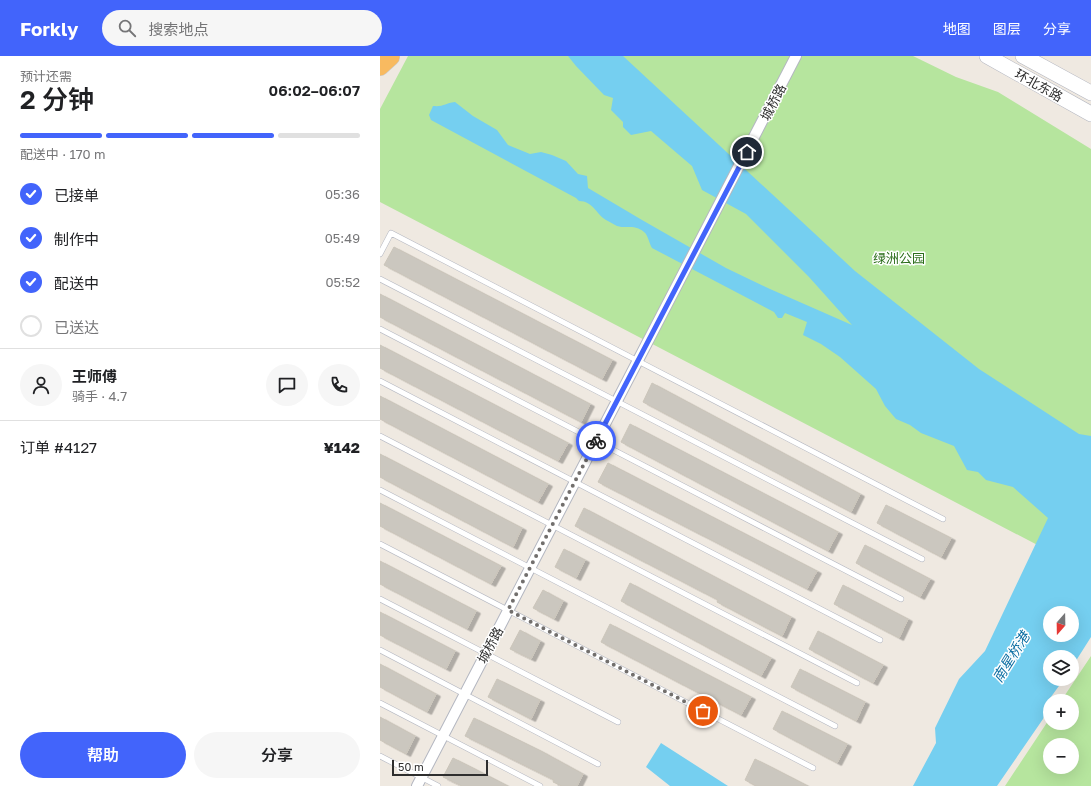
<!DOCTYPE html>
<html lang="zh">
<head>
<meta charset="utf-8">
<style>
	body { margin:0; font-family:"Golos Text","Noto Sans SC",sans-serif; background:#f6f6f6; color:#202124; height:100vh; display:flex; flex-direction:column; font-size:15px; white-space:nowrap }
	* { box-sizing:border-box; margin:0 }
	p { font-size:13px; color:#757577 }
	.icon { flex:none; width:22px; height:22px; fill:none; stroke:currentColor; stroke-width:2; stroke-linecap:round; stroke-linejoin:round }
	.map { position:relative; flex:1; overflow:hidden }
	.panel { display:flex; flex-direction:column; background:#fff; width:380px }
	.panel>* { flex:none }
	.needle { width:26px; rotate:200deg }
	.buttons { position:absolute; left:663px; top:550px; display:grid; gap:8px }
	.buttons a { display:grid; place-items:center; width:36px; height:36px; border-radius:50%; background:#fff; box-shadow:0 4px 16px #0002; font-size:20px }
	.scale { position:absolute; left:12px; bottom:10px; width:96px; box-sizing:border-box; padding-left:4px; border:2px solid #2e2e2e; border-top:0; font-size:11px; line-height:14px; white-space:nowrap; color:#2e2e2e; -webkit-text-stroke:3px #fff; paint-order:stroke }
	.pin { position:absolute; display:grid; place-items:center; width:34px; height:34px; color:#fff; margin:-17px; border:2px solid #fff; border-radius:50%; box-shadow:0 1px 4px #0007 }
	.courier { position:absolute; display:grid; place-items:center; width:40px; height:40px; margin:-20px; border:3px solid #4264fb; border-radius:50%; background:#fff; color:#222; box-shadow:0 1px 5px #0007 }
	.summary em { font-style:normal; font-weight:600 }
	.summary div { display:flex; flex-direction:column-reverse }
	.summary { display:flex; align-items:center; justify-content:space-between; height:68px; padding:0 20px }
	h1 { font-size:26px; font-weight:600; line-height:30px }
	.bar { display:grid; grid-template-columns:repeat(4,1fr); gap:6px 4px; align-content:center; height:48px; padding:0 20px }
	.bar i { height:5px; border-radius:3px; background:#e0e0e0 }
	.bar .selected { background:#4264fb }
	.bar p { grid-column:span 4 }
	.line { display:flex; align-items:center; gap:10px; padding:0 20px; border-top:1px solid #e0e0e0 }
	.line div { flex:1 }
	.round { display:grid; place-items:center; flex:none; width:42px; height:42px; border-radius:21px; background:#f6f6f6 }
	ol { padding:0 20px; list-style:none }
	li { display:flex; align-items:center; gap:12px; height:44px }
	li p { margin-inline-start:auto }
	li .icon { padding:4px; border-radius:50%; background:#4264fb; color:#fff; stroke-width:4 }
	li:last-child { color:#757577 }
	li i { width:22px; height:22px; border:2px solid #e0e0e0; border-radius:50% }
	.cta { display:flex; gap:8px; margin-top:auto; padding:8px 20px }
	.cta a { flex:1; height:46px; border-radius:24px; background:#4264fb; color:#fff; font-size:16px; font-weight:600; line-height:46px; text-align:center }
	.cta a+a { background:#f6f6f6; color:#202124 }
	header { display:flex; align-items:center; gap:24px; box-sizing:border-box; height:56px; padding:0 20px; background:#4264fb; color:#fff }
	header strong { font-size:19px }
	nav { display:flex; gap:22px; margin-inline-start:auto; font-size:14px }
	.search { width:280px; height:36px; background:#f6f6f6; display:flex; align-items:center; gap:10px; box-sizing:border-box; padding:0 14px; border-radius:22px; color:#757577; font-size:15px }
	main { display:flex; flex:1; min-height:0 }
	.map>svg:first-child { display:block }
	.green { fill:#b6e59e; fill-rule:evenodd }
	.water { fill:#75cff0; fill-rule:evenodd }
	.building { fill:#cbc7bf; stroke:#cbc5ba; filter:url(#shadow) }
	.lines { fill:none; stroke-linecap:round; stroke-linejoin:round }
	.service-casing { stroke:#b4b7c1; stroke-width:6 }
	.minor-casing { stroke:#b4b7c1; stroke-width:12 }
	.secondary-casing { stroke:#b4b7c1; stroke-width:16 }
	.trunk-casing { stroke:#c9c9c9; stroke-width:18 }
	.service { stroke:#fff; stroke-width:5 }
	.minor { stroke:#fff; stroke-width:10 }
	.secondary { stroke:#fff; stroke-width:15 }
	.trunk { stroke:#f8ba60; stroke-width:17 }
	.done { stroke:#726f6d; stroke-width:4; stroke-dasharray:0 7.2 }
	.route { stroke:#4264fb; stroke-width:5 }
	.labels { text-anchor:middle; stroke-width:3; stroke-linejoin:round; paint-order:stroke }
	.street-label { font-size:13px; fill:#2e2e2e; stroke:#fff }
	.park-label { font-size:13px; fill:#2c6e1b; stroke:#fff }
	.water-label { font-size:14px; font-style:italic; fill:#0d6fa3; stroke:#fff }
</style>
</head>
<body>
<header>
<strong>Forkly</strong>
<div class="search"><svg class="icon" aria-label="search" viewBox="0 0 24 24"><circle cx="10" cy="10" r="6"/><path d="M15 15l6 6"/></svg>搜索地点</div>
<nav><a>地图</a><a>图层</a><a>分享</a></nav>
</header>
<main>
<section class="panel">
<div class="summary"><div><h1>2 分钟</h1><p>预计还需</p></div><em>06:02–06:07</em></div>
<div class="bar"><i class="selected"></i><i class="selected"></i><i class="selected"></i><i></i><p>配送中 · 170 m</p></div>
<ol>
<li><svg class="icon" aria-label="check" viewBox="0 0 24 24"><path d="M5 12l5 5 9-10"/></svg>已接单<p>05:36</p></li>
<li><svg class="icon" aria-label="check" viewBox="0 0 24 24"><path d="M5 12l5 5 9-10"/></svg>制作中<p>05:49</p></li>
<li><svg class="icon" aria-label="check" viewBox="0 0 24 24"><path d="M5 12l5 5 9-10"/></svg>配送中<p>05:52</p></li>
<li><i></i>已送达</li>
</ol>
<div class="line" style="height:72px"><a class="round"><svg class="icon" aria-label="person" viewBox="0 0 24 24"><circle cx="12" cy="8" r="4"/><path d="M4 21q1-7 8-7t8 7"/></svg></a><div><b>王师傅</b><p>骑手 · 4.7</p></div><a class="round"><svg class="icon" aria-label="chat" viewBox="0 0 24 24"><path d="M4 5h16v11H9l-5 4z"/></svg></a><a class="round"><svg class="icon" aria-label="phone" viewBox="0 0 24 24"><path d="M5 4h4l2 5-3 2q2 4 5 5l2-3 5 2v4C11 20 4 13 5 4z"/></svg></a></div>
<div class="line" style="height:52px"><div>订单 #4127</div><b>¥142</b></div>
<div class="cta"><a>帮助</a><a>分享</a></div>
</section>
<div class="map">
<svg width="711" height="730" viewBox="0 0 711 730">
	<defs>
		<filter id="shadow"><feDropShadow dx="4.5" dy="2.5" stdDeviation="0" flood-color="#0004"/></filter>
	</defs>
	<rect width="100%" height="100%" fill="#efe9e1"/>
	<path class="green" d="M 28,0 L 533,0 L 576,21 L 618,36 L 711,93 L 711,517 L 0,146 L 0,53 Z
		M 711,600 L 711,730 L 625,730 L 670,662 L 670,667 L 692,667 L 692,645 L 681,645 ZM 670,689 L 692,689 L 692,711 L 670,711 Z"/>
	<path class="water" d="M 188,0 L 243,0 L 475,215 L 599,313 L 699,378 L 711,380 L 711,581 L 692,611 L 692,601 L 670,601 L 670,623 L 684,623 L 668,645 L 663,663 L 617,730 L 533,730 L 556,687 L 555,672 L 579,623 L 605,595 L 668,462 L 633,431 L 606,424 L 598,416 L 587,414 L 574,390 L 541,377 L 530,369 L 516,363 L 505,350 L 496,333 L 460,301 L 441,288 L 423,279 L 427,266 L 405,257 L 402,262 L 398,262 L 394,256 L 272,192 C 269,187 268,179 264,176 C 254,168 246,173 237,170 C 233,168 230,166 226,164 C 216,158 213,145 199,145 L 196,142 L 51,64 L 49,59 L 53,50 C 64,51 65,47 75,46 L 93,60 L 117,74 L 128,89 L 150,98 L 161,96 L 172,99 L 186,105 L 198,118 L 207,120 L 208,132 L 262,164 L 346,212 L 390,233 L 472,269 L 429,221 L 366,158 L 322,134 L 312,110 L 271,75 L 251,79 L 243,71 L 243,66 L 231,54 L 233,42 L 224,39 L 196,10 ZM 670,557 L 692,557 L 692,579 L 670,579 Z
		M 281,687 L 348,730 L 290,730 L 266,711 Z"/>
	<path class="building" d="M 14,191 L 232,304 L 222,323 L 4,209 Z
		M 0,238 L 210,348 L 201,366 L 0,261 Z
		M 0,289 L 188,387 L 178,405 L 0,312 Z
		M 272,327 L 480,438 L 471,456 L 263,346 Z
		M 0,340 L 168,428 L 158,446 L 0,363 Z
		M 250,368 L 458,476 L 448,495 L 241,386 Z
		M 0,398 L 142,472 L 133,491 L 0,421 Z
		M 228,407 L 437,515 L 427,533 L 218,426 Z
		M 0,447 L 121,510 L 111,528 L 0,470 Z
		M 506,449 L 571,482 L 561,501 L 497,467 Z
		M 204,452 L 411,561 L 402,580 L 337,546 L 338,544 L 195,470 Z
		M 485,489 L 550,523 L 540,541 L 476,507 Z
		M 184,493 L 205,504 L 196,522 L 175,511 Z
		M 0,505 L 96,555 L 87,573 L 0,528 Z
		M 250,527 L 391,602 L 381,620 L 241,545 Z
		M 463,529 L 528,563 L 519,582 L 454,548 Z
		M 163,534 L 183,545 L 174,563 L 153,552 Z
		M 0,556 L 75,595 L 66,613 L 0,579 Z
		M 230,568 L 371,641 L 361,659 L 221,586 Z
		M 140,574 L 160,585 L 151,603 L 130,593 Z
		M 438,575 L 503,609 L 493,627 L 429,593 Z
		M 0,608 L 56,638 L 47,656 L 0,631 Z
		M 420,613 L 485,646 L 476,665 L 411,631 Z
		M 117,623 L 160,644 L 151,663 L 108,641 Z
		M 402,655 L 467,688 L 457,707 L 393,673 Z
		M 0,661 L 35,680 L 26,698 L 0,684 Z
		M 94,662 L 161,695 L 203,718 L 197,730 L 182,730 L 173,726 L 174,724 L 85,680 Z
		M 73,702 L 95,713 L 128,730 L 82,730 L 63,721 Z
		M 375,703 L 393,712 L 428,730 L 376,730 L 365,724 Z"/>
	<g class="lines">
		<defs>
			<path id="service" d="M 0,198 L 11,177 L 563,463
				M 0,223 L 542,503
				M 0,273 L 521,543
				M 0,325 L 500,584
				M 0,380 L 477,627
				M 0,434 L 455,670
				M 0,488 L 433,712
				M 0,543 L 238,666
				M 0,594 L 218,708
				M 0,647 L 160,730
				M 0,700 L 58,730"/>
			<path id="minor" d="M 37,730 L 416,0"/>
			<path id="secondary" d="M 607,0 L 711,58
				M 643,0 L 711,37"/>
			<path id="trunk" d="M 0,11 L 11,1"/>
		</defs>
		<use href="#service" class="service-casing"/>
		<use href="#minor" class="minor-casing"/>
		<use href="#secondary" class="secondary-casing"/>
		<use href="#trunk" class="trunk-casing"/>
		<use href="#service" class="service"/>
		<use href="#minor" class="minor"/>
		<use href="#secondary" class="secondary"/>
		<use href="#trunk" class="trunk"/>
	</g>
	<g class="lines">
		<path class="done" d="M 216,385 L 128,554 L 323,655"/>
		<path class="route" d="M 216,385 L 367,96"/>
	</g>
	<g class="labels">
		<g class="street-label">
			<text transform="translate(659 29) rotate(29)" y="5">环北东路</text>
			<text transform="translate(393 46) rotate(-63)" y="5">城桥路</text>
			<text transform="translate(110 589) rotate(-62)" y="5">城桥路</text>
		</g>
		<g class="park-label">
			<text x="519" y="207">绿洲公园</text>
		</g>
		<g class="water-label">
			<text transform="translate(631 601) rotate(-58)" y="5">南星桥港</text>
		</g>
	</g>
</svg>
<div class="buttons">
<a><svg class="needle" viewBox="-14 -14 28 28"><path d="M0-13l5 13h-10z" fill="#e53935"/><path d="M0 13l5-13h-10z" fill="#757577"/></svg></a>
<a><svg class="icon" aria-label="layers" viewBox="0 0 24 24"><path d="M12 4l9 5-9 5-9-5zM3 14l9 5 9-5"/></svg></a>
<a>+</a>
<a>−</a>
</div>
<div class="scale">50 m</div>
<div class="pin" style="left:323px;top:655px;background:#ea580c"><svg class="icon" aria-label="bag" viewBox="0 0 24 24"><path d="M5 8h14l-1 12H6zM9 8a3 3 0 0 1 6 0"/></svg></div>
<div class="pin" style="left:367px;top:96px;background:#1f2937"><svg class="icon" aria-label="home" viewBox="0 0 24 24"><path d="M3 11l9-7 9 7M6 9v11h12V9"/></svg></div>
<div class="courier" style="left:216px;top:385px"><svg class="icon" aria-label="bike" viewBox="0 0 24 24"><circle cx="6" cy="16" r="4"/><circle cx="18" cy="16" r="4"/><path d="M6 16l4-8h5l3 8M10 8l3 8H6M13 5h3"/></svg></div>
</div>
</main>
</body>
</html>
